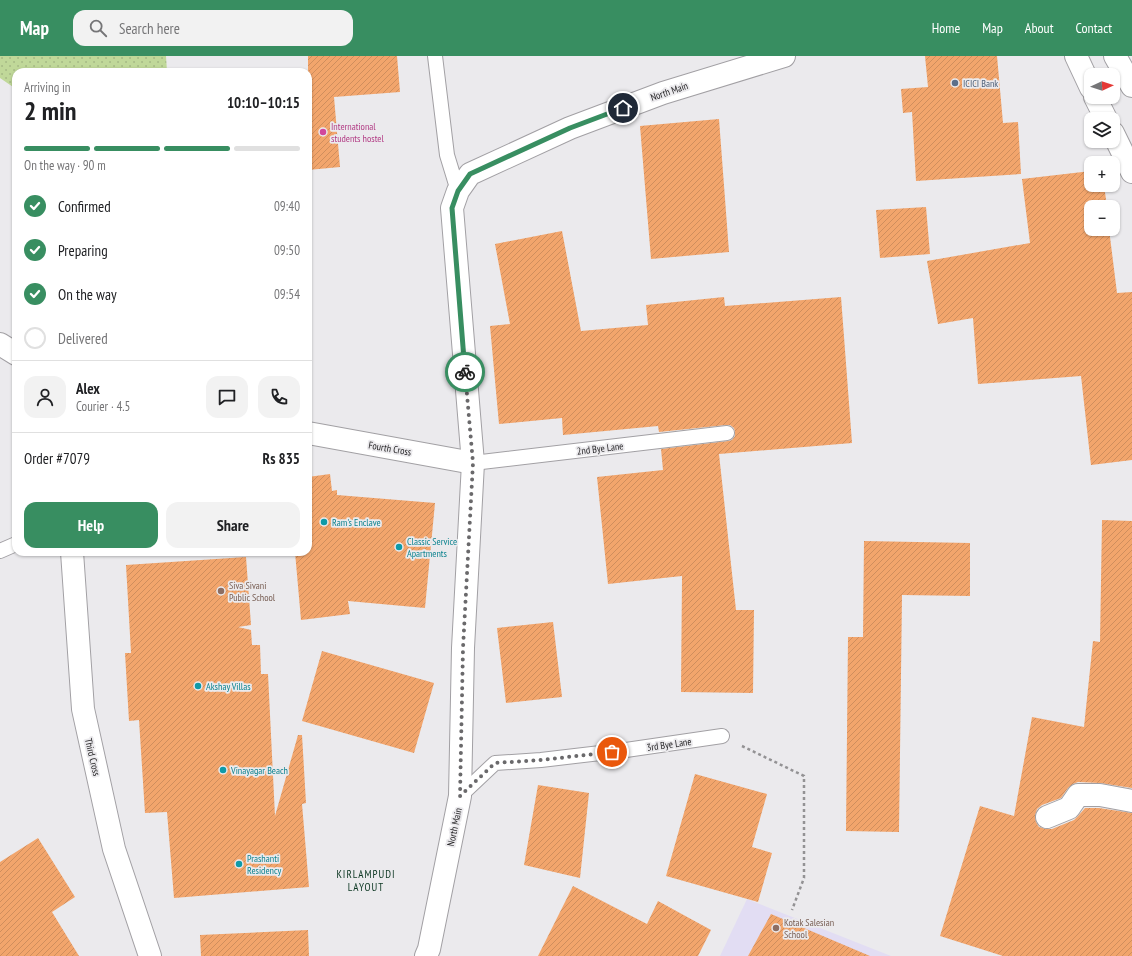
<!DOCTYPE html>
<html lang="en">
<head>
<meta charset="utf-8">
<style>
	body { margin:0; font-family:"PT Sans Narrow",sans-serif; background:#f2f2f2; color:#202124; height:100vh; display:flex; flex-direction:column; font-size:15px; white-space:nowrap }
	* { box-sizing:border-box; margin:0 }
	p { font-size:13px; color:#757577 }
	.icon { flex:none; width:22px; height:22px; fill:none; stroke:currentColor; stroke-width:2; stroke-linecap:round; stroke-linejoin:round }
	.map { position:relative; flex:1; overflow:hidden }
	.drawer { position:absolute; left:12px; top:12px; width:300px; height:488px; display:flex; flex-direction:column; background:#fff; border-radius:12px; box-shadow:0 1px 3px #0004 }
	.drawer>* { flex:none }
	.needle { width:26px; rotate:87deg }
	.controls { position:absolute; left:1084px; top:12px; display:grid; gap:8px }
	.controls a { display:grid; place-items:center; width:36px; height:36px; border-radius:8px; background:#fff; box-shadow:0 1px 3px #0004; font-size:20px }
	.pin { position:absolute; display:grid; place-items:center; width:34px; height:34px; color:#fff; margin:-17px; border:2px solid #fff; border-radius:50%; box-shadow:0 1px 4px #0007 }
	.courier { position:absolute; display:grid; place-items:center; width:40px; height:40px; margin:-20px; border:3px solid #388e61; border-radius:50%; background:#fff; color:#222; box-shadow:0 1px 5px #0007 }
	.overview em { font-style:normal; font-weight:700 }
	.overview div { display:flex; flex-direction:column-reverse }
	.overview { display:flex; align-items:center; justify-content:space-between; height:68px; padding:0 12px }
	h1 { font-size:26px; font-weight:700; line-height:30px }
	.bar { display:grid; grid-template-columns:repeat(4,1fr); gap:6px 4px; align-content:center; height:48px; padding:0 12px }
	.bar i { height:5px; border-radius:3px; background:#e0e0e0 }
	.bar .selected { background:#388e61 }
	.bar p { grid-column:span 4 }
	.line { display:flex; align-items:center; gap:10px; padding:0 12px; border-top:1px solid #e0e0e0 }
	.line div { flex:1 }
	.round { display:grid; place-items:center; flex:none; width:42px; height:42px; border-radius:12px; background:#f2f2f2 }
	ol { padding:0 12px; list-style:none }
	li { display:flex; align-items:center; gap:12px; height:44px }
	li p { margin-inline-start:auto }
	li .icon { padding:4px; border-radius:50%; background:#388e61; color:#fff; stroke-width:4 }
	li:last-child { color:#757577 }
	li i { width:22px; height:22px; border:2px solid #e0e0e0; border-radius:50% }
	.action { display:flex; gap:8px; margin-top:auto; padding:8px 12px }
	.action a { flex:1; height:46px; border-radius:12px; background:#388e61; color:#fff; font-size:16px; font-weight:700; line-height:46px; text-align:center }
	.action a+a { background:#f2f2f2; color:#202124 }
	header { display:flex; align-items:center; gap:24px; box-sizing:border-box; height:56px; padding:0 20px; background:#388e61; color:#fff }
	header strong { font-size:19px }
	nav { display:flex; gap:22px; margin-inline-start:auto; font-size:14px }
	.search { width:280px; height:36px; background:#f2f2f2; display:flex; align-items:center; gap:10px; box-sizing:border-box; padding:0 14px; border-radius:12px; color:#757577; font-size:15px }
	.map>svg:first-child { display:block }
	.education { fill:#e2ddf3 }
	.grass { fill:url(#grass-dots) }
	.building { fill:url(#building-hatch) }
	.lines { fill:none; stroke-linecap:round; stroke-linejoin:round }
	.lane-casing { stroke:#a2a0a4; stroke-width:16 }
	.street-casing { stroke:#a2a0a4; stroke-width:24 }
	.secondary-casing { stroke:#a2a0a4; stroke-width:24 }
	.path { stroke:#939294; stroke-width:2.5; stroke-dasharray:3 3; stroke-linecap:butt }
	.lane { stroke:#fff; stroke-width:14 }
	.street { stroke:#fff; stroke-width:22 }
	.secondary { stroke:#fff; stroke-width:22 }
	.done { stroke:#6a696b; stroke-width:4; stroke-dasharray:0 7.2 }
	.route { stroke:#388e61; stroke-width:5 }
	.service-dot { fill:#5c6f8a; stroke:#ebeaed; stroke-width:1.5 }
	.hotel-dot { fill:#d1479c; stroke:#ebeaed; stroke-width:1.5 }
	.culture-dot { fill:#0f9aa8; stroke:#ebeaed; stroke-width:1.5 }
	.education-dot { fill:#8d6e63; stroke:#ebeaed; stroke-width:1.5 }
	.labels { text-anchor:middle; stroke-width:3.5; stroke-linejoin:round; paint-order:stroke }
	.service-label { font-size:10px; fill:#4e5e75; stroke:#ebeaed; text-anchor:start }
	.street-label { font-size:10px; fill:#242325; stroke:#ebeaed }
	.hotel-label { font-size:10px; fill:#b23c85; stroke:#ebeaed; text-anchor:start }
	.culture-label { font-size:10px; fill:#0d838f; stroke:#ebeaed; text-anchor:start }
	.education-label { font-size:10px; fill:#785e54; stroke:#ebeaed; text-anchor:start }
	.neighbourhood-label { font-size:11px; letter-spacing:1px; fill:#0c3722; stroke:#ebeaed }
</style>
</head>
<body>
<header>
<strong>Map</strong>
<div class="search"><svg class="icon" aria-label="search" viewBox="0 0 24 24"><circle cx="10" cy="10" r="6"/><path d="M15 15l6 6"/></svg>Search here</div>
<nav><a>Home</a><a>Map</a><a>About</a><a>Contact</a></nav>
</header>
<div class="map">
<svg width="1132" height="900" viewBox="0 0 1132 900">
	<defs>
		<pattern id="grass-dots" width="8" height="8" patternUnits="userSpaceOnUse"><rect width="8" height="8" fill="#c0d899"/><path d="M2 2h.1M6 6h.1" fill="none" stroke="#a5b984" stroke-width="1.8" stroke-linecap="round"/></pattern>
		<pattern id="building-hatch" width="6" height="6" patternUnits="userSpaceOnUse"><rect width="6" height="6" fill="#f2a56c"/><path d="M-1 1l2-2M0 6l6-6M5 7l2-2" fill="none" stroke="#cf8e5d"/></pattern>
	</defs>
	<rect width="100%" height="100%" fill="#ebeaed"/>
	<path class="education" d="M 747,843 L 891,900 L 720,900 Z"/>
	<path class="grass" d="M 0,0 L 166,0 L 167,16 L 16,16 L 16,33 L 0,22 Z"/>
	<path class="building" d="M 308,0 L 397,0 L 400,36 L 334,41 L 340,111 L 308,114 Z
		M 925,0 L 997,0 L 1003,67 L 1018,66 L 1021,118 L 916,125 L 912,56 L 903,57 L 901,33 L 928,31 Z
		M 719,63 L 729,196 L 651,203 L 640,70 Z
		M 1091,115 L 1091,129 L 1104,129 L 1107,151 L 1091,151 L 1091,173 L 1109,173 L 1117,237 L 1132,236 L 1132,404 L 1091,409 L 1081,320 L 978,328 L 973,262 L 938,268 L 927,205 L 1030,187 L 1022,123 Z
		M 926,151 L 930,198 L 880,202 L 876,154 Z
		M 562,175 L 581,275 L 648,269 L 646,249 L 724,241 L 725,250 L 841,241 L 852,387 L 719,398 L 736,554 L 754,554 L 753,637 L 681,636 L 682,520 L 608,528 L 597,421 L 663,414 L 661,393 L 728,385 L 732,384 L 735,380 L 735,376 L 734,372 L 730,369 L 726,369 L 659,376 L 658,370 L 563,379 L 562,362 L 499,368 L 490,270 L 510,268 L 495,188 Z
		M 330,418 L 332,435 L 337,434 L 337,439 L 435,447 L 425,552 L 348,545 L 350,558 L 301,564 L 295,496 L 308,496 L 308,421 Z
		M 1102,464 L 1132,465 L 1132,732 L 1100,727 L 1078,726 L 1073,728 L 1068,732 L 1061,742 L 1042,749 L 1037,753 L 1035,760 L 1036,766 L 1039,771 L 1046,773 L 1052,773 L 1074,764 L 1079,759 L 1085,752 L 1099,752 L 1132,757 L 1132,900 L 1003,900 L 940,880 L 980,750 L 1014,760 L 1032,661 L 1084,671 L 1093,585 L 1100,586 Z
		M 864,485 L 970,487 L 970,540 L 902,539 L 899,776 L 846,775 L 848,581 L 863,581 Z
		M 246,501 L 251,569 L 238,571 L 251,574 L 252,589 L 260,589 L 261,618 L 268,618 L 275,760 L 298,679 L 302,679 L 306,747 L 302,748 L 309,831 L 174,842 L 167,756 L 145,757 L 139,664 L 129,665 L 125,597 L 131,597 L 126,509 Z
		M 553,566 L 562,641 L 506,647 L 497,572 Z
		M 322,595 L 434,627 L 414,697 L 302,665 Z
		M 695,718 L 767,738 L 752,791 L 772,797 L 758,846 L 666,820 Z
		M 538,729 L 589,737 L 580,822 L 524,809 Z
		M 38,782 L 75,841 L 52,856 L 79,900 L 0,900 L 0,806 Z
		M 573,830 L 647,868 L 658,845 L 711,874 L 698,900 L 538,900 Z
		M 771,858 L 870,900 L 748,900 Z
		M 308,874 L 309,900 L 201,900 L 200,879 Z"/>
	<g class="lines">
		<defs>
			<path id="lane" d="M 435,0 L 447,99 L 458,135
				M 473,407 L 727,377
				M 0,495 L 16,488
				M 460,740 L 495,707 L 541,704 L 626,694 L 722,680"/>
			<path id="street" d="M 0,288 L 16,298
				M 308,377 L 473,407
				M 72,496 L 83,653 L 114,793 L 150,900
				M 1047,761 L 1069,752 L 1078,739 L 1100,739 L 1132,745"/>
			<path id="secondary" d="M 1076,0 L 1091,32
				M 1115,0 L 1132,30
				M 1095,41 L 1106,63
				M 1113,77 L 1132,116
				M 426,900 L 429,893 L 460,740 L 463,592 L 473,407 L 452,152 L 458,135 L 470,118 L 570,72 L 663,37 L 784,0"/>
		</defs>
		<use href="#lane" class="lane-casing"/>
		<use href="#street" class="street-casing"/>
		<use href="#secondary" class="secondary-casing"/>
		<path class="path" d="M 742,690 L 804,720 L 804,822 L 792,854"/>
		<use href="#lane" class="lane"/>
		<use href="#street" class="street"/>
		<use href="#secondary" class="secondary"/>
	</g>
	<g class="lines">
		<path class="done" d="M 465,316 L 473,407 L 463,592 L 460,740 L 495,707 L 541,704 L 612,696"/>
		<path class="route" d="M 465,316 L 452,152 L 458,135 L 470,118 L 570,72 L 623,52"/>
	</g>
	<circle class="service-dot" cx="955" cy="27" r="4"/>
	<circle class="hotel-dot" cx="323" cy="76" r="4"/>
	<g class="culture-dot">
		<circle cx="324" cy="466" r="4"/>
		<circle cx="399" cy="491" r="4"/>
		<circle cx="198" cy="630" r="4"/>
		<circle cx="223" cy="714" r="4"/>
		<circle cx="239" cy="808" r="4"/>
	</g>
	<g class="education-dot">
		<circle cx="221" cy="535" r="4"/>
		<circle cx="776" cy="872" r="4"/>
	</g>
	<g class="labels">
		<g class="service-label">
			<text x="963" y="31">ICICI Bank</text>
		</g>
		<g class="street-label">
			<text transform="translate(669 35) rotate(-19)" y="4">North Main</text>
			<text transform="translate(390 392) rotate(10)" y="4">Fourth Cross</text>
			<text transform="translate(600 392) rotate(-7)" y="4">2nd Bye Lane</text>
			<text transform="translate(669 688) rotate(-8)" y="4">3rd Bye Lane</text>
			<text transform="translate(93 701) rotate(77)" y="4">Third Cross</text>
			<text transform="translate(454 771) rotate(-78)" y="4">North Main</text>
		</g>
		<g class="hotel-label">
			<text x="331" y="74">International<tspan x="331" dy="12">students hostel</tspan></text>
		</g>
		<g class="culture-label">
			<text x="332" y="470">Ram's Enclave</text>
			<text x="407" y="489">Classic Service<tspan x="407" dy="12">Apartments</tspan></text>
			<text x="206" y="634">Akshay Villas</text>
			<text x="231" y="718">Vinayagar Beach</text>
			<text x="247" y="806">Prashanti<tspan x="247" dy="12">Residency</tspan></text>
		</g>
		<g class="education-label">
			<text x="229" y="533">Siva Sivani<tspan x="229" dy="12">Public School</tspan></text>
			<text x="784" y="870">Kotak Salesian<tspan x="784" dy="12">School</tspan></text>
		</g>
		<g class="neighbourhood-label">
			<text x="366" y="822">KIRLAMPUDI<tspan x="366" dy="13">LAYOUT</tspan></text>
		</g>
	</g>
</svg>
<div class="controls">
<a><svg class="needle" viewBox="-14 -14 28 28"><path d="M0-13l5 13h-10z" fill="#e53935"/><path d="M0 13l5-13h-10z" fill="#757577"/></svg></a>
<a><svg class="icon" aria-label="layers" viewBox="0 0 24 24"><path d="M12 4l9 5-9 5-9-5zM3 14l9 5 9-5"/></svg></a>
<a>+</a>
<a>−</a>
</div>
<div class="pin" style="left:612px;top:696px;background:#ea580c"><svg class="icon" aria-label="bag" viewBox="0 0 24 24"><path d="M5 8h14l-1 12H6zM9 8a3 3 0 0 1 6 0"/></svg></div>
<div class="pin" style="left:623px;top:52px;background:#1f2937"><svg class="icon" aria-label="home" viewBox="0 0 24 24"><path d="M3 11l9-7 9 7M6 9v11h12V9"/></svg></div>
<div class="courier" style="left:465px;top:316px"><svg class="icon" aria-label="bike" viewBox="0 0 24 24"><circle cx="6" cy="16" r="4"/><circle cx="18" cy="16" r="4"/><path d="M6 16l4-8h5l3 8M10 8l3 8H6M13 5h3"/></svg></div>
<section class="drawer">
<div class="overview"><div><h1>2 min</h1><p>Arriving in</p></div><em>10:10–10:15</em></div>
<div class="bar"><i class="selected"></i><i class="selected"></i><i class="selected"></i><i></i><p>On the way · 90 m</p></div>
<ol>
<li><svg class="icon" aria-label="check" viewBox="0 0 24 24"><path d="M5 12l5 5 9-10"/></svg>Confirmed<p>09:40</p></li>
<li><svg class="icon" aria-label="check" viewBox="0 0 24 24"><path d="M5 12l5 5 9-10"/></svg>Preparing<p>09:50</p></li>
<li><svg class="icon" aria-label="check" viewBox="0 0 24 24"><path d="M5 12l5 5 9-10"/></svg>On the way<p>09:54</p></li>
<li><i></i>Delivered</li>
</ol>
<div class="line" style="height:72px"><a class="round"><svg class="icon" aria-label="person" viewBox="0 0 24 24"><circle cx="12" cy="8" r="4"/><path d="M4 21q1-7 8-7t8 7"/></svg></a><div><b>Alex</b><p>Courier · 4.5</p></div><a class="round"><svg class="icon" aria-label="chat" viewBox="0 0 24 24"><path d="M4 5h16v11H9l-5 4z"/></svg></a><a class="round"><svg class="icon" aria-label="phone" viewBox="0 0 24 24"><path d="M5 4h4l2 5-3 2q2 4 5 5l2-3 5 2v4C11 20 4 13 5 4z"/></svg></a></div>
<div class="line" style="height:52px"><div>Order #7079</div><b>Rs 835</b></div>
<div class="action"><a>Help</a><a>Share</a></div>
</section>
</div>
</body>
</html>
